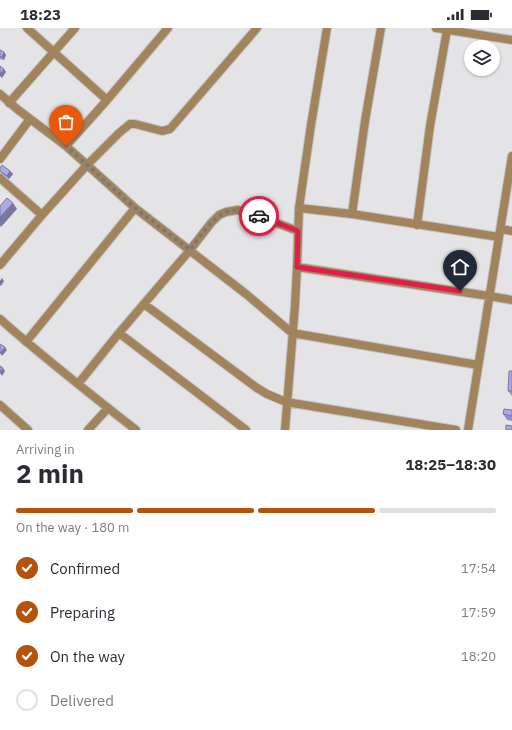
<!DOCTYPE html>
<html lang="en">
<head>
<meta charset="utf-8">
<style>
	body { margin:0; font-family:"IBM Plex Sans",sans-serif; background:#f7f7f7; color:#2b2b33; height:100vh; display:flex; flex-direction:column; font-size:15px; white-space:nowrap }
	* { box-sizing:border-box; margin:0 }
	p { font-size:13px; color:#7c7c81 }
	.icon { flex:none; width:22px; height:22px; fill:none; stroke:currentColor; stroke-width:2; stroke-linecap:round; stroke-linejoin:round }
	.map { position:relative; height:402px; overflow:hidden }
	.details { display:flex; flex-direction:column; background:#fff; flex:1 }
	.details>* { flex:none }
	.fabs { position:absolute; left:464px; top:12px; display:grid; gap:8px }
	.fabs a { display:grid; place-items:center; width:36px; height:36px; border-radius:50%; background:#fff; box-shadow:0 1px 3px #0004; font-size:20px }
	.pin { position:absolute; display:grid; place-items:center; width:34px; height:34px; color:#fff; margin:-41px -17px; border-radius:50% 50% 50% 0; rotate:-45deg; box-shadow:0 0 4px #0007 }
	.pin .icon { rotate:45deg }
	.courier { position:absolute; display:grid; place-items:center; width:40px; height:40px; margin:-20px; border:3px solid #e11d48; border-radius:50%; background:#fff; color:#222; box-shadow:0 1px 5px #0007 }
	.head em { font-style:normal; font-weight:700 }
	.head div { display:flex; flex-direction:column-reverse }
	.head { display:flex; align-items:center; justify-content:space-between; height:68px; padding:0 16px }
	h1 { font-size:26px; font-weight:700; line-height:30px }
	.bar { display:grid; grid-template-columns:repeat(4,1fr); gap:6px 4px; align-content:center; height:48px; padding:0 16px }
	.bar i { height:5px; border-radius:3px; background:#e1e1e2 }
	.bar .current { background:#b45309 }
	.bar p { grid-column:span 4 }
	ol { padding:0 16px; list-style:none }
	li { display:flex; align-items:center; gap:12px; height:44px }
	li p { margin-inline-start:auto }
	li .icon { padding:4px; border-radius:50%; background:#b45309; color:#fff; stroke-width:4 }
	li:last-child { color:#7c7c81 }
	li i { width:22px; height:22px; border:2px solid #e1e1e2; border-radius:50% }
	.status { display:flex; justify-content:space-between; align-items:center; height:28px; padding:0 20px; background:#fff; direction:ltr }
	.status svg { height:11px; fill:currentColor }
	.map>svg:first-child { display:block }
	.lines { fill:none; stroke-linecap:round; stroke-linejoin:round }
	.minor-casing { stroke:#c2c2c4; stroke-width:10 }
	.minor { stroke:#a1845c; stroke-width:8 }
	.wall { fill:#9392c7 }
	.shaded-wall { fill:#7877a2 }
	.building { fill:#abaae7; stroke:#7877a2 }
	.done { stroke:#777778; stroke-width:4; stroke-dasharray:0 7.2 }
	.route { stroke:#e11d48; stroke-width:5 }
</style>
</head>
<body>
<div class="status"><b>18:23</b><svg viewBox="0 0 49 12"><path d="M0 12V9h3v3zM5 12V6h3v6zM10 12V3h3v9zM15 12V0h3v12zM26 1h20v11H26zM47 4h2v5h-2z"/></svg></div>
<div class="map">
<svg width="512" height="402" viewBox="0 0 512 402">
	<rect width="100%" height="100%" fill="#e4e4e6"/>
	<g class="lines">
		<defs>
			<path id="minor" d="M 27,0 L 107,72
				M 436,0 L 512,12
				M 0,66 L 17,81 L 66,118 L 135,180 L 246,266 L 292,305 L 478,337
				M 9,75 L 75,0
				M 66,118 L 107,72 L 168,0
				M 0,131 L 30,91
				M 0,150 L 42,187
				M 299,180 L 352,186 L 499,209
				M 352,186 L 365,93 L 381,0
				M 417,197 L 430,98 L 447,2
				M 501,201 L 512,203
				M 0,237 L 42,187 L 87,137 L 119,105 L 130,96 L 135,96 L 162,103 L 170,101 L 257,0
				M 297,239 L 489,268 L 512,272
				M 144,276 L 257,360 L 267,366 L 286,374 L 456,402
				M 0,291 C 44,330 90,366 136,402
				M 119,305 L 246,402
				M 26,314 L 135,180
				M 78,356 L 119,305 L 190,222 L 211,195 L 219,187 L 226,184 L 237,182 L 247,184 L 298,203
				M 0,377 L 28,402
				M 88,402 L 108,380
				M 285,402 L 295,277 L 297,239 L 299,180 L 311,97 L 327,0
				M 468,402 L 512,128"/>
		</defs>
		<use href="#minor" class="minor-casing"/>
		<use href="#minor" class="minor"/>
	</g>
	<path class="wall" d="M 0,22 L 6,27 L 4,32 L 0,31 Z
		M 0,143 L 10,143 L 13,146 L 9,151 L 1,145 Z
		M 512,343 L 512,368 L 508,363 Z
		M 512,382 L 512,393 L 507,392 L 503,386 Z"/>
	<path class="shaded-wall" d="M 4,24 L 6,27 L 4,32 L 2,29 Z
		M 4,41 L 6,44 L 2,50 L 0,48 L 0,46 Z
		M 10,143 L 13,146 L 9,151 L 7,148 Z
		M 13,175 L 17,181 L 1,199 L 0,197 L 0,189 Z
		M 2,250 L 4,253 L 1,258 L 0,257 L 0,253 Z
		M 5,319 L 7,322 L 2,328 L 0,325 Z
		M 3,340 L 5,343 L 2,348 L 0,345 Z"/>
	<path class="building" d="M 0,22 L 4,24 L 2,29 L 0,29 Z
		M 0,38 L 4,41 L 0,46 Z
		M 2,137 L 10,143 L 7,148 L 0,143 L 0,140 Z
		M 7,170 L 13,175 L 0,189 L 0,178 Z
		M 0,316 L 5,319 L 0,325 Z
		M 0,338 L 3,340 L 0,345 Z
		M 509,343 L 512,343 L 512,363 L 508,363 Z
		M 504,381 L 512,382 L 512,388 L 503,386 Z
		M 506,397 L 512,398 L 512,402 L 506,402 Z"/>
	<g class="lines">
		<path class="done" d="M 66,118 L 135,180 L 190,222 C 202,207 215,182 237,182 C 245,183 252,186 259,188"/>
		<path class="route" d="M 259,188 L 298,203 L 297,239 L 460,263"/>
	</g>
</svg>
<div class="fabs">
<a><svg class="icon" aria-label="layers" viewBox="0 0 24 24"><path d="M12 4l9 5-9 5-9-5zM3 14l9 5 9-5"/></svg></a>
</div>
<div class="pin" style="left:66px;top:118px;background:#ea580c"><svg class="icon" aria-label="bag" viewBox="0 0 24 24"><path d="M5 8h14l-1 12H6zM9 8a3 3 0 0 1 6 0"/></svg></div>
<div class="pin" style="left:460px;top:263px;background:#1f2937"><svg class="icon" aria-label="home" viewBox="0 0 24 24"><path d="M3 11l9-7 9 7M6 9v11h12V9"/></svg></div>
<div class="courier" style="left:259px;top:188px"><svg class="icon" aria-label="car" viewBox="0 0 24 24"><path d="M5 17H2v-5l4-1 3-4h7l3 4 3 1v5h-3M9 17h6M6 11h13"/><circle cx="7" cy="17" r="2"/><circle cx="17" cy="17" r="2"/></svg></div>
</div>
<section class="details">
<div class="head"><div><h1>2 min</h1><p>Arriving in</p></div><em>18:25–18:30</em></div>
<div class="bar"><i class="current"></i><i class="current"></i><i class="current"></i><i></i><p>On the way · 180 m</p></div>
<ol>
<li><svg class="icon" aria-label="check" viewBox="0 0 24 24"><path d="M5 12l5 5 9-10"/></svg>Confirmed<p>17:54</p></li>
<li><svg class="icon" aria-label="check" viewBox="0 0 24 24"><path d="M5 12l5 5 9-10"/></svg>Preparing<p>17:59</p></li>
<li><svg class="icon" aria-label="check" viewBox="0 0 24 24"><path d="M5 12l5 5 9-10"/></svg>On the way<p>18:20</p></li>
<li><i></i>Delivered</li>
</ol>
</section>
</body>
</html>
